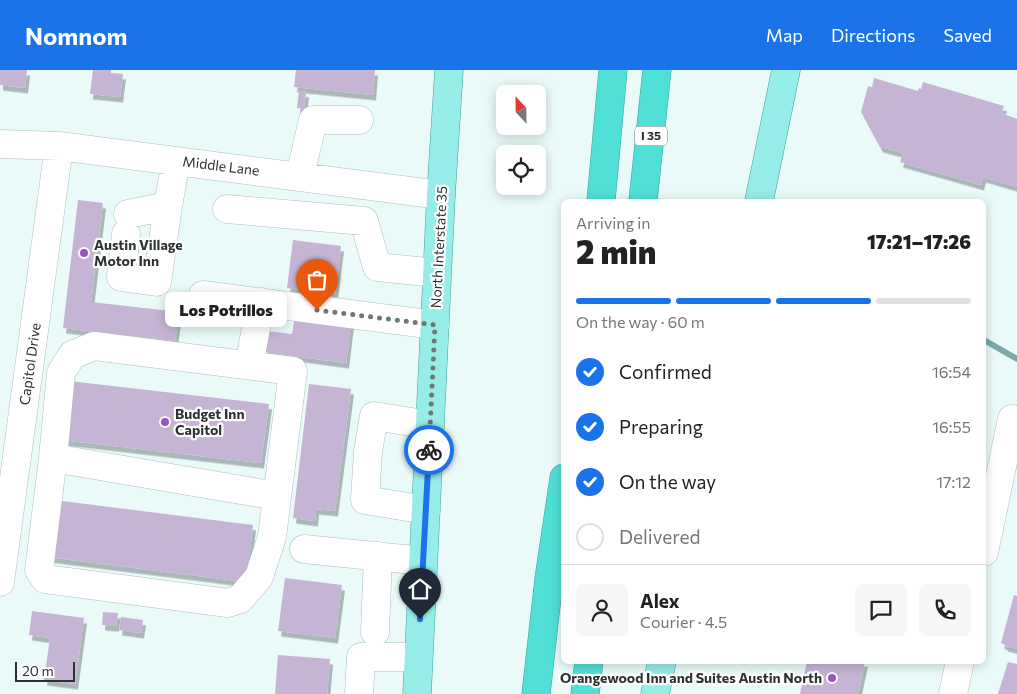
<!DOCTYPE html>
<html lang="en">
<head>
<meta charset="utf-8">
<style>
	body { margin:0; font-family:Commissioner,sans-serif; background:#f6f6f6; color:#222; height:100vh; display:flex; flex-direction:column; font-size:19px; white-space:nowrap }
	* { box-sizing:border-box; margin:0 }
	p { font-size:16px; color:#767676 }
	.icon { flex:none; width:28px; height:28px; fill:none; stroke:currentColor; stroke-width:2; stroke-linecap:round; stroke-linejoin:round }
	.map { position:relative; flex:1; overflow:hidden }
	.details { position:absolute; left:561px; top:129px; width:425px; height:465px; display:flex; flex-direction:column; background:#fff; border-radius:8px; box-shadow:0 2px 12px #0003 }
	.details>* { flex:none }
	.needle { width:32px; rotate:338deg }
	.tools { position:absolute; left:496px; top:15px; display:grid; gap:10px }
	.tools a { display:grid; place-items:center; width:50px; height:50px; border-radius:8px; background:#fff; box-shadow:0 2px 12px #0003; font-size:25px }
	.scale { position:absolute; left:15px; bottom:12px; width:60px; box-sizing:border-box; padding-left:5px; border:2px solid #2c3232; border-top:0; font-size:14px; line-height:18px; white-space:nowrap; color:#2c3232; -webkit-text-stroke:4px #fff; paint-order:stroke }
	.pin { position:absolute; display:grid; place-items:center; width:42px; height:42px; color:#fff; margin:-51px -21px; border-radius:50% 50% 50% 0; rotate:-45deg; box-shadow:0 0 5px #0007 }
	.pin .icon { rotate:45deg }
	.courier { position:absolute; display:grid; place-items:center; width:50px; height:50px; margin:-25px; border:4px solid #1a73e8; border-radius:50%; background:#fff; color:#222; box-shadow:0 1px 6px #0007 }
	.bubble { position:absolute; height:35px; border-radius:8px; background:#fff; box-shadow:0 2px 12px #0003; font-size:16px; font-weight:800; line-height:35px; text-align:center }
	.headline em { font-style:normal; font-weight:800 }
	.headline div { display:flex; flex-direction:column-reverse }
	.headline { display:flex; align-items:center; justify-content:space-between; height:85px; padding:0 15px }
	h1 { font-size:32px; font-weight:800; line-height:38px }
	.bar { display:grid; grid-template-columns:repeat(4,1fr); gap:8px 5px; align-content:center; height:60px; padding:0 15px }
	.bar i { height:6px; border-radius:4px; background:#e0e0e0 }
	.bar .selected { background:#1a73e8 }
	.bar p { grid-column:span 4 }
	.line { display:flex; align-items:center; gap:12px; padding:0 15px; border-top:1px solid #e0e0e0 }
	.line div { flex:1 }
	.round { display:grid; place-items:center; flex:none; width:52px; height:52px; border-radius:8px; background:#f6f6f6 }
	ol { padding:0 15px; list-style:none }
	li { display:flex; align-items:center; gap:15px; height:55px }
	li p { margin-inline-start:auto }
	li .icon { padding:5px; border-radius:50%; background:#1a73e8; color:#fff; stroke-width:4 }
	li:last-child { color:#767676 }
	li i { width:28px; height:28px; border:2px solid #e0e0e0; border-radius:50% }
	header { display:flex; align-items:center; gap:30px; box-sizing:border-box; height:70px; padding:0 25px; background:#1a73e8; color:#fff }
	header strong { font-size:24px }
	nav { display:flex; gap:28px; margin-inline-start:auto; font-size:18px }
	.map>svg:first-child { display:block }
	.lines { fill:none; stroke-linecap:round; stroke-linejoin:round }
	.stream { stroke:#7daaa6; stroke-width:6 }
	.building { fill:#c5b4d4; filter:url(#shadow) }
	.minor-casing { stroke:#afbfbd; stroke-width:29 }
	.major-casing { stroke:#43a29d; stroke-width:29 }
	.highway-casing { stroke:#43a29d; stroke-width:29 }
	.minor { stroke:#fff; stroke-width:28 }
	.major { stroke:#96ece7; stroke-width:28 }
	.highway { stroke:#50dfd7; stroke-width:28 }
	.done { stroke:#6e7877; stroke-width:5; stroke-dasharray:0 9 }
	.route { stroke:#1a73e8; stroke-width:6 }
	.poi-dot { fill:#9a53c7; stroke:#fff; stroke-width:2 }
	.labels { text-anchor:middle; stroke-width:4.5; stroke-linejoin:round; paint-order:stroke }
	.shield { fill:#fff; stroke:#6b7070; stroke-width:1 }
	.shield-label { font-size:12px; font-weight:bold; fill:#2c3232 }
	.street-label { font-size:14px; fill:#2c3232; stroke:#fff }
	.poi-label { font-size:14px; font-weight:bold; fill:#2c3232; stroke:#fff; text-anchor:start }
</style>
</head>
<body>
<header>
<strong>Nomnom</strong>
<nav><a>Map</a><a>Directions</a><a>Saved</a></nav>
</header>
<div class="map">
<svg width="1017" height="624" viewBox="0 0 1017 624">
	<defs>
		<filter id="shadow"><feDropShadow dx="3" dy="5.5" stdDeviation="0" flood-color="#0004"/></filter>
	</defs>
	<rect width="100%" height="100%" fill="#e9faf8"/>
	<g class="lines">
		<path class="stream" d="M 984,270 L 1017,289"/>
	</g>
	<path class="building" d="M 0,0 L 27,0 L 25,18 L 0,15 Z
		M 93,0 L 111,0 L 111,3 L 123,4 L 120,27 L 90,24 Z
		M 296,0 L 375,0 L 373,25 L 294,17 Z
		M 874,8 L 918,21 L 919,18 L 921,19 L 923,12 L 1004,36 L 1001,43 L 1017,49 L 1017,117 L 983,107 L 981,115 L 900,92 L 903,83 L 880,77 L 861,42 L 868,16 L 872,17 Z
		M 299,21 L 306,22 L 304,39 L 297,38 Z
		M 78,130 L 103,133 L 91,232 L 179,242 L 175,271 L 63,258 Z
		M 293,170 L 341,176 L 335,224 L 287,218 Z
		M 295,246 L 351,252 L 346,293 L 264,282 L 267,261 L 292,264 Z
		M 69,311 L 269,334 L 261,393 L 62,370 Z
		M 309,314 L 351,319 L 335,441 L 316,439 L 315,451 L 293,448 Z
		M 54,430 L 253,455 L 246,512 L 47,487 Z
		M 285,508 L 342,515 L 335,568 L 278,561 Z
		M 1014,525 L 1017,526 L 1017,579 L 1005,576 L 1005,575 L 1001,573 Z
		M 32,541 L 84,548 L 75,614 L 44,610 L 50,568 L 29,565 Z
		M 103,542 L 118,543 L 116,556 L 102,555 Z
		M 121,547 L 143,550 L 141,563 L 119,560 Z
		M 278,585 L 330,589 L 327,624 L 275,624 Z
		M 807,591 L 865,591 L 858,624 L 800,624 Z
		M 1008,592 L 1017,594 L 1017,624 L 998,624 Z"/>
	<g class="lines">
		<defs>
			<path id="minor" d="M 0,74 L 59,76 L 441,125
				M 300,106 L 313,50 L 359,50
				M 227,139 L 364,151 L 377,197 L 437,203
				M 128,144 L 168,136 L 176,91
				M 126,164 L 121,207 L 157,212 L 168,136
				M 203,225 L 435,255
				M 249,295 L 261,232
				M 53,388 L 61,303 L 72,285 L 94,276 L 293,301 L 272,467 L 259,507 L 240,529 L 228,533 L 45,509 L 39,500 L 53,388 L 277,426
				M 426,440 L 365,430 L 368,382 L 374,346 L 430,355
				M 304,479 L 423,491
				M 984,482 L 1012,349
				M 0,512 L 59,76
				M 375,562 L 378,486
				M 359,624 L 361,587 L 418,587
				M 953,624 L 960,591"/>
			<path id="major" d="M 759,131 L 786,0
				M 417,624 L 441,125 L 449,0
				M 655,624 L 662,591"/>
			<path id="highway" d="M 601,131 L 613,0
				M 643,131 L 657,0
				M 536,624 L 549,509 L 564,408
				M 585,624 L 589,591"/>
		</defs>
		<use href="#minor" class="minor-casing"/>
		<use href="#major" class="major-casing"/>
		<use href="#highway" class="highway-casing"/>
		<use href="#minor" class="minor"/>
		<use href="#major" class="major"/>
		<use href="#highway" class="highway"/>
	</g>
	<g class="lines">
		<path class="done" d="M 317,240 L 435,255 L 429,380"/>
		<path class="route" d="M 420,549 L 429,380"/>
	</g>
	<g class="poi-dot">
		<circle cx="84" cy="183" r="5"/>
		<circle cx="165" cy="352" r="5"/>
		<circle cx="832" cy="608" r="5"/>
	</g>
	<g class="labels">
		<rect class="shield" x="635" y="56.5" width="32" height="19" rx="4"/>
		<g class="shield-label">
			<text x="651" y="70">I 35</text>
		</g>
		<g class="street-label">
			<text transform="translate(221 96) rotate(7)" y="5">Middle Lane</text>
			<text transform="translate(439 177) rotate(-87)" y="5">North Interstate 35</text>
			<text transform="translate(30 294) rotate(-82)" y="5">Capitol Drive</text>
		</g>
		<g class="poi-label">
			<text x="94" y="180">Austin Village<tspan x="94" dy="16">Motor Inn</tspan></text>
			<text x="175" y="349">Budget Inn<tspan x="175" dy="16">Capitol</tspan></text>
			<text x="822" y="613" text-anchor="end">Orangewood Inn and Suites Austin North</text>
		</g>
	</g>
</svg>
<div class="tools">
<a><svg class="needle" viewBox="-14 -14 28 28"><path d="M0-13l5 13h-10z" fill="#e53935"/><path d="M0 13l5-13h-10z" fill="#767676"/></svg></a>
<a><svg class="icon" aria-label="locate" viewBox="0 0 24 24"><circle cx="12" cy="12" r="6"/><path d="M12 2v4M12 18v4M2 12h4M18 12h4"/></svg></a>
</div>
<div class="scale">20 m</div>
<div class="pin" style="left:317px;top:240px;background:#ea580c"><svg class="icon" aria-label="bag" viewBox="0 0 24 24"><path d="M5 8h14l-1 12H6zM9 8a3 3 0 0 1 6 0"/></svg></div>
<div class="pin" style="left:420px;top:549px;background:#1f2937"><svg class="icon" aria-label="home" viewBox="0 0 24 24"><path d="M3 11l9-7 9 7M6 9v11h12V9"/></svg></div>
<div class="courier" style="left:429px;top:380px"><svg class="icon" aria-label="bike" viewBox="0 0 24 24"><circle cx="6" cy="16" r="4"/><circle cx="18" cy="16" r="4"/><path d="M6 16l4-8h5l3 8M10 8l3 8H6M13 5h3"/></svg></div>
<div class="bubble" style="left:165px;top:222px;width:122px">Los Potrillos</div>
<section class="details">
<div class="headline"><div><h1>2 min</h1><p>Arriving in</p></div><em>17:21–17:26</em></div>
<div class="bar"><i class="selected"></i><i class="selected"></i><i class="selected"></i><i></i><p>On the way · 60 m</p></div>
<ol>
<li><svg class="icon" aria-label="check" viewBox="0 0 24 24"><path d="M5 12l5 5 9-10"/></svg>Confirmed<p>16:54</p></li>
<li><svg class="icon" aria-label="check" viewBox="0 0 24 24"><path d="M5 12l5 5 9-10"/></svg>Preparing<p>16:55</p></li>
<li><svg class="icon" aria-label="check" viewBox="0 0 24 24"><path d="M5 12l5 5 9-10"/></svg>On the way<p>17:12</p></li>
<li><i></i>Delivered</li>
</ol>
<div class="line" style="height:90px"><a class="round"><svg class="icon" aria-label="person" viewBox="0 0 24 24"><circle cx="12" cy="8" r="4"/><path d="M4 21q1-7 8-7t8 7"/></svg></a><div><b>Alex</b><p>Courier · 4.5</p></div><a class="round"><svg class="icon" aria-label="chat" viewBox="0 0 24 24"><path d="M4 5h16v11H9l-5 4z"/></svg></a><a class="round"><svg class="icon" aria-label="phone" viewBox="0 0 24 24"><path d="M5 4h4l2 5-3 2q2 4 5 5l2-3 5 2v4C11 20 4 13 5 4z"/></svg></a></div>
</section>
</div>
</body>
</html>
